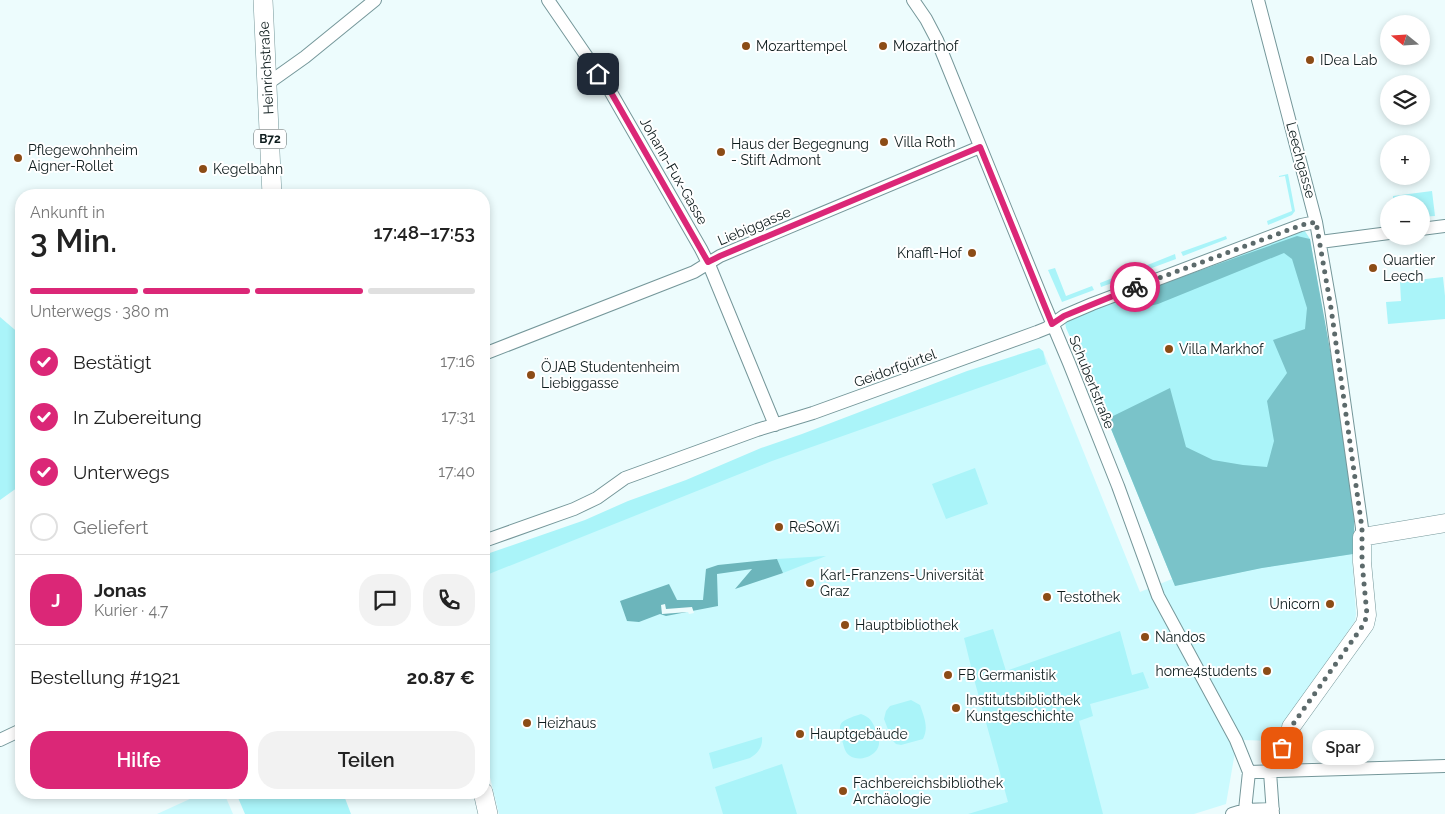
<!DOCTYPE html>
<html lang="de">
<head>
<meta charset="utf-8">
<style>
	body { margin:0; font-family:Raleway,sans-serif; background:#f2f2f2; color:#222; height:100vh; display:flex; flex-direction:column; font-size:19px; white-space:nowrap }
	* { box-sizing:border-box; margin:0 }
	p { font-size:16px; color:#767676 }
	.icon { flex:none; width:28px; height:28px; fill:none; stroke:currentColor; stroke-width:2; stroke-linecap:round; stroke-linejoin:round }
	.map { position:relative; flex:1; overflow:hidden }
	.panel { position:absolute; left:15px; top:189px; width:475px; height:610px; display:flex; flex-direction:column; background:#fff; border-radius:20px; box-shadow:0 2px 8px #0003 }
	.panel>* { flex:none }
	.needle { width:32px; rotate:288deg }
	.buttons { position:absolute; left:1380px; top:15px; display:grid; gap:10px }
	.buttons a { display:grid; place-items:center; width:50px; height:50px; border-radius:50%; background:#fff; box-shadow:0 2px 8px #0003; font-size:25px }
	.pin { position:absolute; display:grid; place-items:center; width:42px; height:42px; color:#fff; margin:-21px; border-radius:10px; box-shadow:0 2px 8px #0006 }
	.courier { position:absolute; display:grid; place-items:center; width:50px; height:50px; margin:-25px; border:4px solid #db2777; border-radius:50%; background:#fff; color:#222; box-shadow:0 1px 6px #0007 }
	.bubble { position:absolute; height:35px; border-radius:18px; background:#fff; box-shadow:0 2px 8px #0003; font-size:16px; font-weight:600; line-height:35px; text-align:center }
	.head em { font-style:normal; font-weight:600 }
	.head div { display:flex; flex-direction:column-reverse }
	.head { display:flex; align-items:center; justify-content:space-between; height:85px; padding:0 15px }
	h1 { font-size:32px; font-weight:600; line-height:38px }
	.bar { display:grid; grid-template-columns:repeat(4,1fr); gap:8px 5px; align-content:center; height:60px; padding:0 15px }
	.bar i { height:6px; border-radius:4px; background:#e0e0e0 }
	.bar .selected { background:#db2777 }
	.bar p { grid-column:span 4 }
	.line { display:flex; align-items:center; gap:12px; padding:0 15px; border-top:1px solid #e0e0e0 }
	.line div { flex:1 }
	.round { display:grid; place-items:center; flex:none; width:52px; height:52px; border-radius:20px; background:#f2f2f2 }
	ol { padding:0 15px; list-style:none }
	li { display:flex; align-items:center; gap:15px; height:55px }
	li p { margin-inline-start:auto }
	li .icon { padding:5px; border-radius:50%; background:#db2777; color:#fff; stroke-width:4 }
	li:last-child { color:#767676 }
	li i { width:28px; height:28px; border:2px solid #e0e0e0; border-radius:50% }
	.button { display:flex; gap:10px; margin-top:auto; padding:10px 15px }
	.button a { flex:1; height:58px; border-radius:20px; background:#db2777; color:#fff; font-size:20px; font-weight:600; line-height:58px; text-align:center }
	.button a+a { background:#f2f2f2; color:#222 }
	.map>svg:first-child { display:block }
	.built { fill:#cbfafe }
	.green { fill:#aaf4f9 }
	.forest { fill:#7ac3c9 }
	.water { fill:#6cb5bb }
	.pier { fill:#edfcfd }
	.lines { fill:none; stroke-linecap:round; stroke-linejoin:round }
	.street-casing { stroke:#75979a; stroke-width:14 }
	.secondary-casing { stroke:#75979a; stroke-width:19 }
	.primary-casing { stroke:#75979a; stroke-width:20 }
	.street { stroke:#fff; stroke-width:12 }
	.secondary { stroke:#fff; stroke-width:18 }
	.primary { stroke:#fff; stroke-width:19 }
	.done { stroke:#5c6a6b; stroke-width:5; stroke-dasharray:0 9 }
	.route { stroke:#db2777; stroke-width:6 }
	.poi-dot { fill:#8c4c16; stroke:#fff; stroke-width:2 }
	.labels { text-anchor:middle; stroke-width:4; stroke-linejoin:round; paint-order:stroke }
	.shield { fill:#fff; stroke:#566061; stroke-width:1 }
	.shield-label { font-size:12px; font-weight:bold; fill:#0e1c1d }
	.poi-label { font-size:14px; fill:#0e1c1d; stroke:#fff; text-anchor:start }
	.street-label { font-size:14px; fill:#0e1c1d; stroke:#fff }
</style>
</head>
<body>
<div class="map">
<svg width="1445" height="814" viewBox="0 0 1445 814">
	<rect width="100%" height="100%" fill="#edfcfd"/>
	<path class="built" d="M 1043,351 L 1140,592 L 1172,579 L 1175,586 L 1262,568 L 1353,554 L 1352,557 L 1356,614 L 1355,621 L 1285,722 L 1275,741 L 1242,740 L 1235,752 L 1226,804 L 1194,814 L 499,814 L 484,753 L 484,570 Z
		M 203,793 L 224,793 L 233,814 L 157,814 Z"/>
	<path class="green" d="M 1288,174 L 1295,211 L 1292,215 L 1268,225 L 1267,221 L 1292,211 L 1285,176 L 1279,177 L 1279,176 Z
		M 1432,191 L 1435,216 L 1421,217 L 1421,204 L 1393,204 L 1393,196 Z
		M 1301,225 L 1310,239 L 1344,433 L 1353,554 L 1262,568 L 1175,586 L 1107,419 L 1066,328 L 1064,316 Z
		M 1226,236 L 1227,239 L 1183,256 L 1181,252 Z
		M 1175,254 L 1176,259 L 1141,272 L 1140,268 Z
		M 1055,268 L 1066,296 L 1092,286 L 1094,290 L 1062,302 L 1048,270 Z
		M 1133,270 L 1135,275 L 1101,287 L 1100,283 Z
		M 1443,277 L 1445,296 L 1445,319 L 1388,324 L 1386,302 L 1401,301 L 1400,282 Z
		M 0,317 L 21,335 L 21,485 L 0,500 Z
		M 1039,348 L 1043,351 L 1046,364 L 772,461 L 484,576 L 484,555 L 585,520 L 628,501 L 686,480 L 761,448 L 802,434 L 967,371 Z
		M 975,468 L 988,504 L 946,519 L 932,484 Z
		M 826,556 L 783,573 L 777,559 Z
		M 993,629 L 1006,671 L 1120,631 L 1132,675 L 1143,672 L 1149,688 L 1090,704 L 1093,716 L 1079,721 L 1103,814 L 968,814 L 1008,802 L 974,679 L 964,638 Z
		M 911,700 L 920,705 C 924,717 929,727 923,739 L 901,745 L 896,744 L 892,740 L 884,719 L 886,711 L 890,706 Z
		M 861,714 C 870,717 873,722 876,731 C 877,734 879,738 879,742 C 880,758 849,767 844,747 C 837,722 837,722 861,714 Z
		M 762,737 C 763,747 758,753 750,758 L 713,769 L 709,753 Z
		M 782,764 L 797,814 L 723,814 L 715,787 Z
		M 236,793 L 343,793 L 351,814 L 245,814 Z"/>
	<path class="forest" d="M 1297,236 L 1310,239 C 1323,313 1338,387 1348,462 C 1351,492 1357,523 1353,554 L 1262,568 L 1175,586 L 1107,419 L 1170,388 L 1186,447 L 1213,460 L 1243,465 L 1267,467 L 1274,441 L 1267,401 L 1287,373 L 1273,340 L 1305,329 L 1307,308 L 1292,259 L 1284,253 L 1158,304 L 1132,310 L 1128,296 Z"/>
	<path class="water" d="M 777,559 L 783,573 L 735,589 L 752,569 L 717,574 L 718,606 L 666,616 L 660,614 L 639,622 L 627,621 L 620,601 L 669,584 L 677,600 L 703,600 L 706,569 L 718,565 Z"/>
	<path class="pier" d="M 665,604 L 666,609 L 692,607 L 694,613 L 689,614 L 688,612 L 662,614 L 661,605 Z"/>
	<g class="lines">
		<defs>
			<path id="street" d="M 548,0 L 609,89 L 701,249 L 710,267 L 775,425
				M 913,0 L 926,19 L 937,40 L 1045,306 L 1069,363 L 1118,486 L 1158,596 L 1236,740 L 1249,772 L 1245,810
				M 1258,0 L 1316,222 L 1331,308 L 1362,528 L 1362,537
				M 267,84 L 305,57 L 375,0
				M 1421,229 L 1445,226
				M 1320,242 L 1389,233
				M 484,354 L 694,272 L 720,256 L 980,147
				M 484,541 L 574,509 L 597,498 L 625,478 L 757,430 L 813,413 L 1037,332 L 1047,328 L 1064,316 L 1092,304 L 1301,225 L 1316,222
				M 0,740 L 21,730
				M 1249,772 L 1445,766
				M 1232,814 L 1245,810 L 1273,809
				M 1273,814 L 1270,772 L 1291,727"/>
			<path id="secondary" d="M 1291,727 L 1365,624 L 1367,615 L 1362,562 L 1362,537 L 1445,523"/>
			<path id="primary" d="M 263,0 L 272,195
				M 483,792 L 488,814"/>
		</defs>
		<use href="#street" class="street-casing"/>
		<use href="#secondary" class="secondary-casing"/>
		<use href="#primary" class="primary-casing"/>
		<use href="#street" class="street"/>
		<use href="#secondary" class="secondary"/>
		<use href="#primary" class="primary"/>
	</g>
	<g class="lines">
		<path class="done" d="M 1135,287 L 1302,225 L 1316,222 L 1331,308 L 1362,528 L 1362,562 L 1367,615 L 1364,624 L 1291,727 L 1282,748"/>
		<path class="route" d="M 598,74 L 609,89 L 708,262 L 720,256 L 980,147 L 1052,324 L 1064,316 L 1135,287"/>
	</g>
	<g class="poi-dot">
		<circle cx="746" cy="46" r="5"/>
		<circle cx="883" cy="46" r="5"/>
		<circle cx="1310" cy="60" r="5"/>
		<circle cx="884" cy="142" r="5"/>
		<circle cx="721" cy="152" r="5"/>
		<circle cx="18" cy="158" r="5"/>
		<circle cx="203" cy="169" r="5"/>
		<circle cx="972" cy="253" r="5"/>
		<circle cx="1373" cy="268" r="5"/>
		<circle cx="1169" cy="349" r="5"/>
		<circle cx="531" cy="375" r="5"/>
		<circle cx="779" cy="527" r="5"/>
		<circle cx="810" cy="583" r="5"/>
		<circle cx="1047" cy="597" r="5"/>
		<circle cx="1330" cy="604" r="5"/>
		<circle cx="845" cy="625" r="5"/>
		<circle cx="1145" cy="637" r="5"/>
		<circle cx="1267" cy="671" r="5"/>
		<circle cx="948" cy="675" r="5"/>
		<circle cx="956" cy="708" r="5"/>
		<circle cx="527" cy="723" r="5"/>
		<circle cx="800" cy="734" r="5"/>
		<circle cx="843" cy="791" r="5"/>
	</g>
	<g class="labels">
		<rect class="shield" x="254" y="129.5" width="32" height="19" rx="4"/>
		<g class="shield-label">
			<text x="270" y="143">B72</text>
		</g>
		<g class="poi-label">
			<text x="756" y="51">Mozarttempel</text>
			<text x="893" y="51">Mozarthof</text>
			<text x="1320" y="65">IDea Lab</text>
			<text x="894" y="147">Villa Roth</text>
			<text x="731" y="149">Haus der Begegnung<tspan x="731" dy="16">- Stift Admont</tspan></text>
			<text x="28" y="155">Pflegewohnheim<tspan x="28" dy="16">Aigner-Rollet</tspan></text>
			<text x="213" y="174">Kegelbahn</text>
			<text x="962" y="258" text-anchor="end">Knaffl-Hof</text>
			<text x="1383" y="265">Quartier<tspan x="1383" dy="16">Leech</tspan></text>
			<text x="1179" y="354">Villa Markhof</text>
			<text x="541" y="372">ÖJAB Studentenheim<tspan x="541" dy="16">Liebiggasse</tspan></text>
			<text x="789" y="532">ReSoWi</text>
			<text x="820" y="580">Karl-Franzens-Universität<tspan x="820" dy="16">Graz</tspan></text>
			<text x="1057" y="602">Testothek</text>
			<text x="1320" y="609" text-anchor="end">Unicorn</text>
			<text x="855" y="630">Hauptbibliothek</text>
			<text x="1155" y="642">Nandos</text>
			<text x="1257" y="676" text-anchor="end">home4students</text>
			<text x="958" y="680">FB Germanistik</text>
			<text x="966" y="705">Institutsbibliothek<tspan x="966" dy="16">Kunstgeschichte</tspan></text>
			<text x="537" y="728">Heizhaus</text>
			<text x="810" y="739">Hauptgebäude</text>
			<text x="853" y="788">Fachbereichsbibliothek<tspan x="853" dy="16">Archäologie</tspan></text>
		</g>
		<g class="street-label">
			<text transform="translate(266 68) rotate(-93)" y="5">Heinrichstraße</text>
			<text transform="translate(1301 160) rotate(75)" y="5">Leechgasse</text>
			<text transform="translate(674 171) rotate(60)" y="5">Johann-Fux-Gasse</text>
			<text transform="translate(754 226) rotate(-23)" y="5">Liebiggasse</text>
			<text transform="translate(895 368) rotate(-20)" y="5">Geidorfgürtel</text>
			<text transform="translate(1092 382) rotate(68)" y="5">Schubertstraße</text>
		</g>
	</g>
</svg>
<div class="buttons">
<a><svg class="needle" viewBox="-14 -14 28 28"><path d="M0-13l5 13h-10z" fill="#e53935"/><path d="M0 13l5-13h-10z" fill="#767676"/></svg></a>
<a><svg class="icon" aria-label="layers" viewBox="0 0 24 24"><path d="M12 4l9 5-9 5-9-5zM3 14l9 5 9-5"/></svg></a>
<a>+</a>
<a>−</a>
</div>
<div class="pin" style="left:1282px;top:748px;background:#ea580c"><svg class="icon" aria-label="bag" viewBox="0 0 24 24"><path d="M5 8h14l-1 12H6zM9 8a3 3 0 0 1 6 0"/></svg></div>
<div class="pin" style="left:598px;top:74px;background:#1f2937"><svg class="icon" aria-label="home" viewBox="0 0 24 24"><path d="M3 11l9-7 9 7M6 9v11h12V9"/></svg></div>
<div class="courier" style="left:1135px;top:287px"><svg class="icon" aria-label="bike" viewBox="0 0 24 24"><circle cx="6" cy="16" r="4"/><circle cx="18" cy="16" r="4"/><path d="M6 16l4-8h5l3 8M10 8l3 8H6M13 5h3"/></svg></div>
<div class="bubble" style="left:1312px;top:730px;width:62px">Spar</div>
<section class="panel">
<div class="head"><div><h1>3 Min.</h1><p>Ankunft in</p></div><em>17:48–17:53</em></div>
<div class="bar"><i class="selected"></i><i class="selected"></i><i class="selected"></i><i></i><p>Unterwegs · 380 m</p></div>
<ol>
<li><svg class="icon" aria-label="check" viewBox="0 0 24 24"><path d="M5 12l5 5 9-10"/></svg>Bestätigt<p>17:16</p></li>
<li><svg class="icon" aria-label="check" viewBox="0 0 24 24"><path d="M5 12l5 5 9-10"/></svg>In Zubereitung<p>17:31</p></li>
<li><svg class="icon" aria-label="check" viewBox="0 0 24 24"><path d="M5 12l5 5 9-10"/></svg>Unterwegs<p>17:40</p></li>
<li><i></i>Geliefert</li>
</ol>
<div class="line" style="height:90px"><b class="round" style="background:#db2777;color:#fff">J</b><div><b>Jonas</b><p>Kurier · 4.7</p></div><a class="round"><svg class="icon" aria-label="chat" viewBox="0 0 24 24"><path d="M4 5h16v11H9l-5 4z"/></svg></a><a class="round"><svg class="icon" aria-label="phone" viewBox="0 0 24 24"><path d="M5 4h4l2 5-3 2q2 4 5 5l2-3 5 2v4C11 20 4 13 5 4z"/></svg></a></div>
<div class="line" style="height:65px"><div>Bestellung #1921</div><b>20.87 €</b></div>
<div class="button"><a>Hilfe</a><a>Teilen</a></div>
</section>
</div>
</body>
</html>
